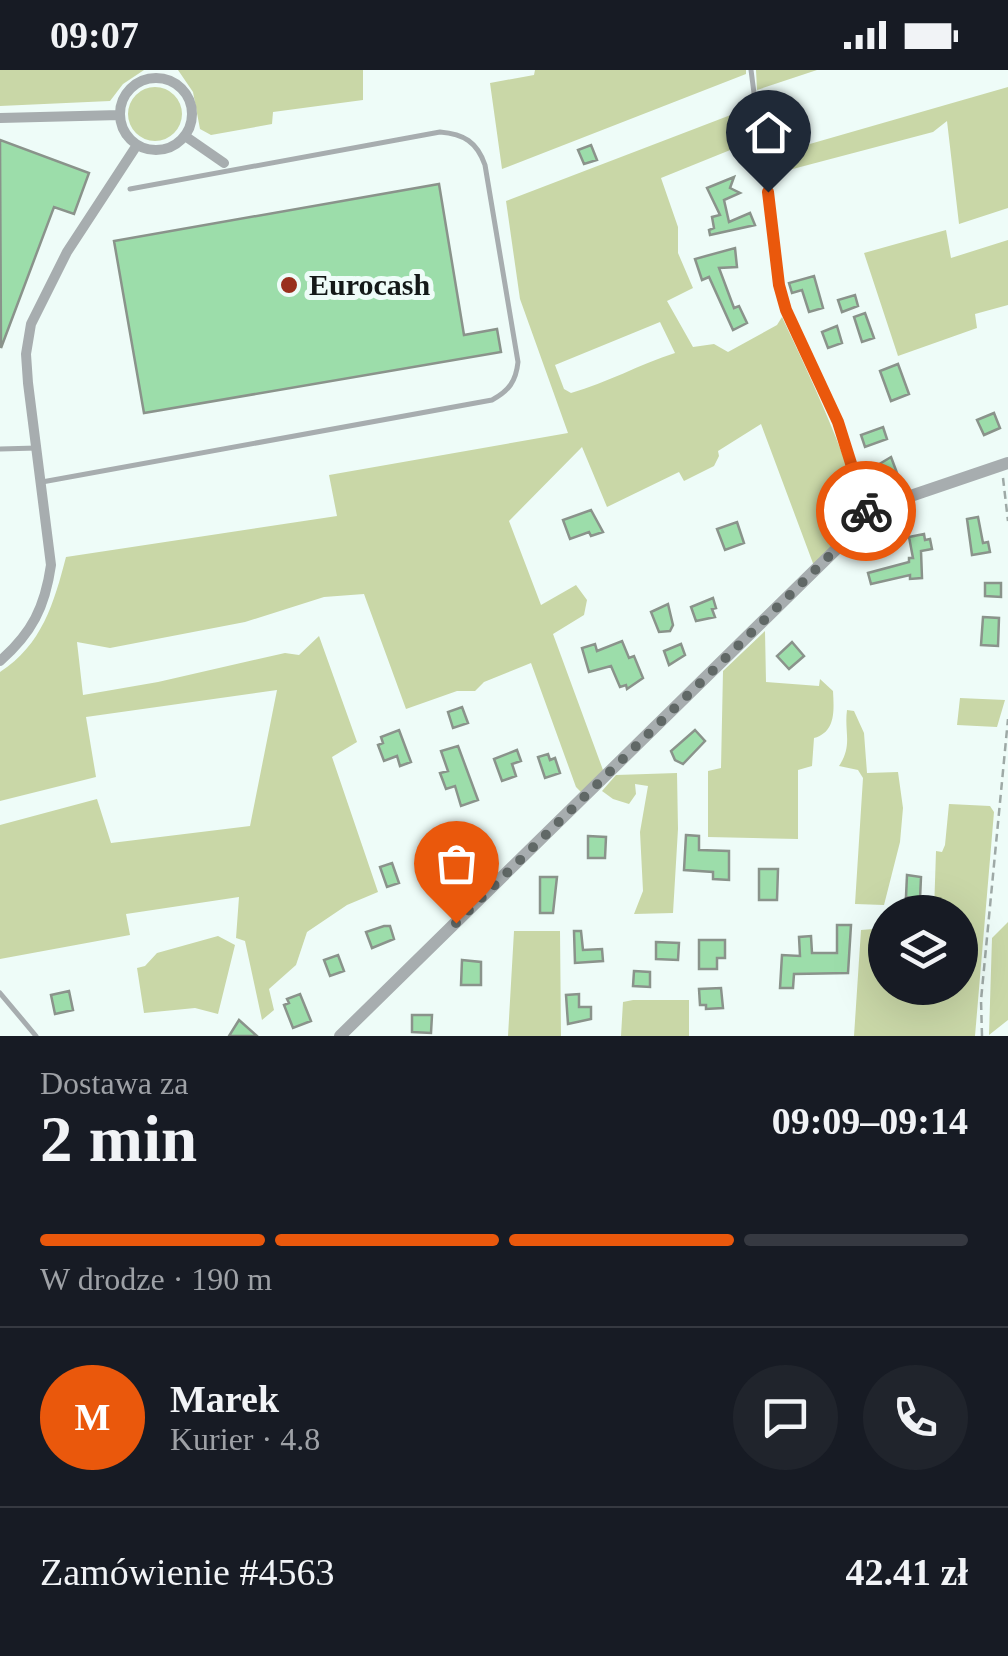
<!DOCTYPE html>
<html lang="pl">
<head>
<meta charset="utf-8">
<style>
	body { margin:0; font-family:Georgia,serif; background:#20242c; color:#f1f3f6; height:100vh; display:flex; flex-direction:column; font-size:38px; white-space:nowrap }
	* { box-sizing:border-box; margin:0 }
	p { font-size:32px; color:#9ea1a6 }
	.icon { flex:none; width:55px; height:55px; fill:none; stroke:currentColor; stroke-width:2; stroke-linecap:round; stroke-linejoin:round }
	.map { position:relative; height:966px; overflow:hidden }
	.drawer { display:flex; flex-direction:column; background:#171b24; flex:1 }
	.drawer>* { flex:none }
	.buttons { position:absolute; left:868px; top:825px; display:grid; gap:20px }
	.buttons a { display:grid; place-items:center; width:110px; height:110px; border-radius:50%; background:#171b24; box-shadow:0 10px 40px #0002; font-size:50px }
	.pin { position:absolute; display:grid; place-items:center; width:85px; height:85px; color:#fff; margin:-102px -42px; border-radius:50% 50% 50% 0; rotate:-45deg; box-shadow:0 0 10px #0007 }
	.pin .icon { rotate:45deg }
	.courier { position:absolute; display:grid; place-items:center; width:100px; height:100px; margin:-50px; border:8px solid #ea580c; border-radius:50%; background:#fff; color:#222; box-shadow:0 2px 12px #0007 }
	.summary em { font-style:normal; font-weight:700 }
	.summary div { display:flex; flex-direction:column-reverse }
	.summary { display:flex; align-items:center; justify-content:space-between; height:170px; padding:0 40px }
	h1 { font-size:65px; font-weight:700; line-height:75px }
	.bar { display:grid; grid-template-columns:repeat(4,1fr); gap:15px 10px; align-content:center; height:120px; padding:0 40px }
	.bar i { height:12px; border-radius:8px; background:#363941 }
	.bar .selected { background:#ea580c }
	.bar p { grid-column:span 4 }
	.line { display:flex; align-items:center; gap:25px; padding:0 40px; border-top:2px solid #363941 }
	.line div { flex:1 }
	.round { display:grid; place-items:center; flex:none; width:105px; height:105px; border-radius:52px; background:#20242c }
	.status { display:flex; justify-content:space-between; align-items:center; height:70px; padding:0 50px; background:#171b24; direction:ltr }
	.status svg { height:28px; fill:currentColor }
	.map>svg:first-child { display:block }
	.green { fill:#c9d7a7; fill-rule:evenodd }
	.building { fill:#9cddaa; stroke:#8a938b; stroke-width:2.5 }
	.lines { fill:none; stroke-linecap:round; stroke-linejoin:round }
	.path { stroke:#9ea9a6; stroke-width:2.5; stroke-dasharray:8 5; stroke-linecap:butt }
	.service { stroke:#a7adaf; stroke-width:5 }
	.minor { stroke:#a7adaf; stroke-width:10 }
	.tertiary { stroke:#a7adaf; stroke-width:12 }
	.done { stroke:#606866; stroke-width:10; stroke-dasharray:0 18 }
	.route { stroke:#ea580c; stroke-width:12 }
	.poi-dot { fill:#99301d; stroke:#eefcf8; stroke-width:4 }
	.labels { text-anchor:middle; stroke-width:10; stroke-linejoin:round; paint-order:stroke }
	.poi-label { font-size:30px; font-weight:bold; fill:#141918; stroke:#eefcf8; text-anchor:start }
</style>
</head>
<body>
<div class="status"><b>09:07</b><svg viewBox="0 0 49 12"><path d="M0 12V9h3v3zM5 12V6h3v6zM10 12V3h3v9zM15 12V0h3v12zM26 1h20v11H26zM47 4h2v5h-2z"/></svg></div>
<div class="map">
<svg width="1008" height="966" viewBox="0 0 1008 966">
	<rect width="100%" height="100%" fill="#eefcf8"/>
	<path class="green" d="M 0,0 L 144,0 L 123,14 L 110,31 L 0,36 Z
		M 178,0 L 363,0 L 363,30 L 273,42 L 272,54 L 211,65 L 200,59 L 193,22 Z
		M 535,0 L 746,0 L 746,4 L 502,99 L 490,13 L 534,5 Z
		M 756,0 L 817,0 L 757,20 Z
		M 1008,17 L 1008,138 L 959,154 L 947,51 L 933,62 L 770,105 L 768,86 Z
		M128 44a27 27 0 1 1 54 0a27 27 0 1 1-54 0Z
		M 749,38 L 755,70 L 661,108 L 678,157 L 678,183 L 693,218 L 667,231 L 693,277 L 714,274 L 728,282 L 777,255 L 782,247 C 796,277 869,427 857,450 C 849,467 826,483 814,496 L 761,354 L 718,381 L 719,386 L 714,396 L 684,411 L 679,402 L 607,437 L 582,377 L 509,451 L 541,535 L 576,515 L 587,530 L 584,545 L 553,564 L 603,700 L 582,723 L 576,717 L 531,593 L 484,612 L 475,621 L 457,621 L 406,639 L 364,524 L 324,527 L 245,552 L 110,578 L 77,572 L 83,625 L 158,612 L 285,583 L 299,585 L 319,566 L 357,672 L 332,687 L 378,822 L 347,835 L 307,862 L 296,895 L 269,919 L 274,940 L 262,950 L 245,871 L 236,868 L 239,827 L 126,844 L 130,865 L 0,889 L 0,755 L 97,729 L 111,773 L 250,756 L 277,620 L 86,647 L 96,707 L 0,731 L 0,602 C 42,575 54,533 66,487 L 337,446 L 329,405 L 568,363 L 520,229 L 506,131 ZM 660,252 L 675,283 C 640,294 607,313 571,323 L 564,319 L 555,295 Z
		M 946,160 L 951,188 L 1008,170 L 1008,235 L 975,244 L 977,258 L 898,286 L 864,183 Z
		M 765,561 L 766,612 L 819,616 L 820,609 L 833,621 C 834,640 836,662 814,668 L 812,696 L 798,700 L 798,769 L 708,767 L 708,701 L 721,698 L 723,601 Z
		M 960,628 L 1005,630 L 997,657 L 957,655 Z
		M 847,640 L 854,641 L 864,663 L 867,703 L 898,702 L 903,738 L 900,772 L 884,835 L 855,834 L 863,708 L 858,700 L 839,696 C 853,675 844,662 847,640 Z
		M 677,703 L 678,759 L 673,843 L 634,844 L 643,821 L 640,762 L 648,716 L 635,714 L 636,724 L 629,734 L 613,729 L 602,721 L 616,705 Z
		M 949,734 L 990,736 L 994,742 L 975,966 L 854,966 L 861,860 L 885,858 L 885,918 L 960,918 L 960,842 L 934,842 L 936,781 L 942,782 L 945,775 Z
		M 1008,852 L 1008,950 L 989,965 L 992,868 Z
		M 514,861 L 560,861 L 561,966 L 508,966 Z
		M 218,866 L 235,875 L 218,944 L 195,938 L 144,943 L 137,898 L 145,896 L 157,883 Z
		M 633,930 L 689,930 L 689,966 L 621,966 L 623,932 Z"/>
	<path class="building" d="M 0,70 L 89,103 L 74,144 L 54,137 L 1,278 Z
		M 591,75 L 597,90 L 584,94 L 578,80 Z
		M 734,107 L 730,118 L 740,123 L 724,130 L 729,152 L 750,143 L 755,155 L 710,165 L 709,160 L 714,158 L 712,147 L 720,145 L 707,118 Z
		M 439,114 L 464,265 L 497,259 L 501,282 L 144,343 L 114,171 Z
		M 735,178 L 737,197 L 719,198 L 734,238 L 739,236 L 747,253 L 733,260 L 709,207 L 702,210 L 695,189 Z
		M 814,206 L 823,238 L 809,242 L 802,220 L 792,223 L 789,213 Z
		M 855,225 L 858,236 L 842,242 L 838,230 Z
		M 865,243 L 874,268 L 862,272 L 854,247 Z
		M 837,256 L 842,273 L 828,278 L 822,262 Z
		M 898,294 L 909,324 L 891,331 L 880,301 Z
		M 994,343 L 1000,358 L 984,365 L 977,350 Z
		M 883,357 L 887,369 L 865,377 L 861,365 Z
		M 891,387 L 897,403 L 880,408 L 876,396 Z
		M 591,440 L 603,462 L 591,466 L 589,462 L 570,469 L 563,450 Z
		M 978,447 L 983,473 L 988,472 L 990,482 L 972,485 L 967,449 Z
		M 737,452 L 744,473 L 725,480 L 717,459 Z
		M 924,464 L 925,470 L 930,469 L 932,479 L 921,481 L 922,508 L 910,509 L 910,505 L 871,514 L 868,503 L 909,492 L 909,488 L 913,488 L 909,467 Z
		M 985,513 L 1001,513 L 1001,527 L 985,526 Z
		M 713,528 L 716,538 L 712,539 L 715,547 L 696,551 L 691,537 Z
		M 668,534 L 673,555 L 670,561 L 659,562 L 651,542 Z
		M 983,547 L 999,548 L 998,576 L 981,575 Z
		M 622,571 L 629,588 L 634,586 L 643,608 L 627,619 L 626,615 L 620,617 L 611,596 L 589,602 L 582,578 L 595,574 L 597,581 Z
		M 792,572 L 804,586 L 789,599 L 777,586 Z
		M 681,574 L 685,585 L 669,595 L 664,581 Z
		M 462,637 L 468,653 L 453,658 L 448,642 Z
		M 399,660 L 411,692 L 400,696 L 397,686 L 384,691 L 378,675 L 383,673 L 381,667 Z
		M 695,660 L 705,671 L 683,694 L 675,690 L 671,681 Z
		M 458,676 L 478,730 L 461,736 L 455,716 L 446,719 L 440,703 L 448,701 L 441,681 Z
		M 517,680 L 521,691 L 512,694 L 516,706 L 502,711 L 494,689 Z
		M 548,684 L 550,690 L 555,688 L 560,703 L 545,708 L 538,687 Z
		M 686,765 L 699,766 L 699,780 L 729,781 L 729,810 L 713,809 L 713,802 L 684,800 Z
		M 588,766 L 606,767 L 605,788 L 588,788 Z
		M 392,793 L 399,813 L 387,817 L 380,797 Z
		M 759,799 L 778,799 L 777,830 L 759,830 Z
		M 907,805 L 921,807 L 920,829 L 906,827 Z
		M 540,807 L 557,807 L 553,843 L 540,843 Z
		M 837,855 L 851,855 L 848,903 L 794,904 L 793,918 L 780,918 L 782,885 L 800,886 L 799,867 L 811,866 L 812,883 L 837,883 Z
		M 384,856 L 390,856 L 394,869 L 372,878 L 366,862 Z
		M 574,861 L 581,861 L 583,880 L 602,879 L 603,891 L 575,893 Z
		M 699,870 L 725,870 L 725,888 L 717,888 L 717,899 L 699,899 Z
		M 656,872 L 679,873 L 678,890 L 656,889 Z
		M 338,885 L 344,901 L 330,906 L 324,890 Z
		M 462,890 L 481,892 L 481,915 L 461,915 Z
		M 634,901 L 650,902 L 650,917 L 633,916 Z
		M 721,918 L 723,938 L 706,939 L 706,935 L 700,935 L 699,919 Z
		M 69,921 L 73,940 L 55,944 L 51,925 Z
		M 300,924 L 311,951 L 293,958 L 284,935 L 289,933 L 287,929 Z
		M 579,924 L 579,937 L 591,937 L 591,949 L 568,954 L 566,925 Z
		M 412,945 L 432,945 L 431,963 L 412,962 Z
		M 239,950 L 257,966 L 229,966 Z"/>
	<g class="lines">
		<path class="path" d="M 1003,408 L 1008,451
			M 982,966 L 981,930 L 1008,649"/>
		<path class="service" d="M 751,0 L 779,215 L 799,274 L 838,352 L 867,445
			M 0,379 L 37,378
			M 42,412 L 492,330 C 509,321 516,311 518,292 L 485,95 C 477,72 464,64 440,62 L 130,119
			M 0,923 L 36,966"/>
		<path class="minor" d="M120 44a36 36 0 1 1 72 0a36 36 0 1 1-72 0Z
			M 0,48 L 120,45
			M 185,66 L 224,93
			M 0,591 C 32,563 45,537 51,495 L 28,313 L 26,284 L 31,254 L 67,182 L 137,75"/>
		<path class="tertiary" d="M 340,966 L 868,448 L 890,433 L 1008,393"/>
	</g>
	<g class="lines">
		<path class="done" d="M 456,853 L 868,448 L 866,441"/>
		<path class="route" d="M 768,122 L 779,215 L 786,240 L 838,352 L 866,441"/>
	</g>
	<circle class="poi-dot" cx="289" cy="215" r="10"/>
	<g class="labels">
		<g class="poi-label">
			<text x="309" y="225">Eurocash</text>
		</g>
	</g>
</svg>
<div class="buttons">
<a><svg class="icon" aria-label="layers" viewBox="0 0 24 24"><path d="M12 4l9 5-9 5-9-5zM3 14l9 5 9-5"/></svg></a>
</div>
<div class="pin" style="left:456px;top:853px;background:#ea580c"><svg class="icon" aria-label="bag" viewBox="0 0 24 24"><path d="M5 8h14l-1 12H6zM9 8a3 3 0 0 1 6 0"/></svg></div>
<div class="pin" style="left:768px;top:122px;background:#1f2937"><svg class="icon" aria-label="home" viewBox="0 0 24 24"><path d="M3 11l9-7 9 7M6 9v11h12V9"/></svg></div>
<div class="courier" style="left:866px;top:441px"><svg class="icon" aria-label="bike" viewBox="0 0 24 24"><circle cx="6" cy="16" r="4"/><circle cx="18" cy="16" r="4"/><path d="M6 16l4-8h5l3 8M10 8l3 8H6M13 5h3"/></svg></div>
</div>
<section class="drawer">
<div class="summary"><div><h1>2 min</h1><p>Dostawa za</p></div><em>09:09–09:14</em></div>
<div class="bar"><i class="selected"></i><i class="selected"></i><i class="selected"></i><i></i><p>W drodze · 190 m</p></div>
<div class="line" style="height:180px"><b class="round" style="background:#ea580c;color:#fff">M</b><div><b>Marek</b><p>Kurier · 4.8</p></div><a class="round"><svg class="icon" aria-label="chat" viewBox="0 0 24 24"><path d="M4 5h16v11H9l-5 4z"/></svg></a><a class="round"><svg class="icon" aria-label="phone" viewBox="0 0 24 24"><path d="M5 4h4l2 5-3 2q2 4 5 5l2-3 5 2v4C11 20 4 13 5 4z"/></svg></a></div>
<div class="line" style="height:130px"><div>Zamówienie #4563</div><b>42.41 zł</b></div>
</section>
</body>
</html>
